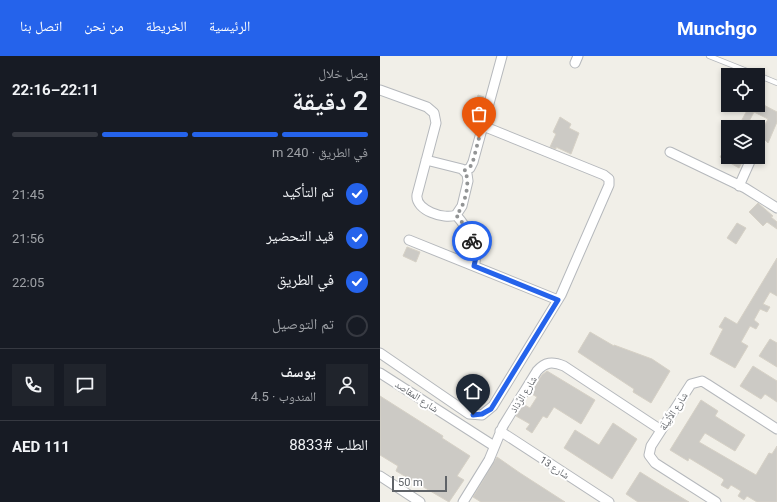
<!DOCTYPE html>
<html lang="ar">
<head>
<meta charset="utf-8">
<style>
	body { margin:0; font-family:Roboto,"Noto Naskh Arabic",sans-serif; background:#20242c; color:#f1f3f6; direction:rtl; height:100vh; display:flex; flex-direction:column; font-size:15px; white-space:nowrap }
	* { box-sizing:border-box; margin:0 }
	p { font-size:13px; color:#9ea1a6 }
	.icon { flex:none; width:22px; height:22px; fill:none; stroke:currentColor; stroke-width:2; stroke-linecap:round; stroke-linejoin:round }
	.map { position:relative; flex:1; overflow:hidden; direction:ltr }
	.panel { display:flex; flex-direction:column; background:#171b24; width:380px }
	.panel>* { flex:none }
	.controls { position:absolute; left:341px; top:12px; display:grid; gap:8px }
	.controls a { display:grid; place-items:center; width:44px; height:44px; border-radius:0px; background:#171b24; box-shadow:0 2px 6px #0003; font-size:20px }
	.scale { position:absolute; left:12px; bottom:10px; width:55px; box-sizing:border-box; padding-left:4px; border:2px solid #5f6368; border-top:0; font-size:11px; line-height:14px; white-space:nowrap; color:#5f6368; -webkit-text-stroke:3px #fff; paint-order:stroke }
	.pin { position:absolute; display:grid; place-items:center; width:34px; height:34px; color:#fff; margin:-41px -17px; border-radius:50% 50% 50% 0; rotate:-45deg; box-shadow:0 0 4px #0007 }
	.pin .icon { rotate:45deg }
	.courier { position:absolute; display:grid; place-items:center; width:40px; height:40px; margin:-20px; border:3px solid #2563eb; border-radius:50%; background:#fff; color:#222; box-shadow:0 1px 5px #0007 }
	.head em { font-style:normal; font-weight:700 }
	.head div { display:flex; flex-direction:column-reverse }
	.head { display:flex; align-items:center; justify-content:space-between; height:68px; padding:0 12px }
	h1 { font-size:26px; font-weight:700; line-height:30px }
	.bar { display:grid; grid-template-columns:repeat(4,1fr); gap:6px 4px; align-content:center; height:48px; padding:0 12px }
	.bar i { height:5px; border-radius:3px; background:#363941 }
	.bar .current { background:#2563eb }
	.bar p { grid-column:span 4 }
	.line { display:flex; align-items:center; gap:10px; padding:0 12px; border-top:1px solid #363941 }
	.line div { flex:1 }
	.round { display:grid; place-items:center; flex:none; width:42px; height:42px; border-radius:0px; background:#20242c }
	ol { padding:0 12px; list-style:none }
	li { display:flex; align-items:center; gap:12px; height:44px }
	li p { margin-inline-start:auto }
	li .icon { padding:4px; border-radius:50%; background:#2563eb; color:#fff; stroke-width:4 }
	li:last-child { color:#9ea1a6 }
	li i { width:22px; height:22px; border:2px solid #363941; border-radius:50% }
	header { display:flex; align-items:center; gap:24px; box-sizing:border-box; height:56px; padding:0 20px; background:#2563eb; color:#fff }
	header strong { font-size:19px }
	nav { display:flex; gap:22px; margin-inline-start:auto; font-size:14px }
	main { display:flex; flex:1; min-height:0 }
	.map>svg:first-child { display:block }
	.building { fill:#cccac5; stroke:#d6d1c6 }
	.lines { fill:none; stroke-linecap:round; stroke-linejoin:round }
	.service-casing { stroke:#b5b8bc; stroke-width:6 }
	.minor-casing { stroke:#b5b8bc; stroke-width:11 }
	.service { stroke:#fff; stroke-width:4.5 }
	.minor { stroke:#fff; stroke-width:9 }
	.done { stroke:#929495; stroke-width:4; stroke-dasharray:0 7.2 }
	.route { stroke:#2563eb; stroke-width:5 }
	.labels { text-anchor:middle; stroke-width:4; stroke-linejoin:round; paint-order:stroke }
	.street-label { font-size:10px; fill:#5f6368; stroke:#fff }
</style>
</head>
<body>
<header>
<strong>Munchgo</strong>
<nav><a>الرئيسية</a><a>الخريطة</a><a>من نحن</a><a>اتصل بنا</a></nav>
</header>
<main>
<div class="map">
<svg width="397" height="446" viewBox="0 0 397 446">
	<rect width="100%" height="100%" fill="#f1efe8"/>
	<path class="building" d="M 98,39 L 104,41 L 100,59 L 92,56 Z
		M 378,46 L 397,56 L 397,66 L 388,87 L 382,81 L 378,80 L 378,74 L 381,75 L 388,63 L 374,56 L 366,71 L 358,71 L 370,49 L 378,49 Z
		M 180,61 L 191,68 L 189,72 L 199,77 L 191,98 L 176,91 L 176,93 L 170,91 L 176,78 L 173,76 Z
		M 348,89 L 348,101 L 365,101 L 359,112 L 340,101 Z
		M 378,147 L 393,160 L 391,161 L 397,166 L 397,173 L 387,166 L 383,170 L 369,156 Z
		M 357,167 L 366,172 L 356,188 L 347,182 Z
		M 27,191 L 40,196 L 36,206 L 23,200 Z
		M 397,202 L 397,240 L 390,236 L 383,248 L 390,251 L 387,256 L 380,253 L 374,264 L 379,268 L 376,273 L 370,270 L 361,286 L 368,290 L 355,312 L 330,298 L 343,273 L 339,271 L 345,261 L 357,268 Z
		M 210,276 L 234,290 L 234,289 L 272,303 L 290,315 L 271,347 L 253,336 L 254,333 L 198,296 Z
		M 390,283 L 397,287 L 397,311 L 379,300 Z
		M 373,310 L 397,325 L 397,346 L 385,338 L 381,343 L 360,330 Z
		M 167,315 L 215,344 L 201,368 L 174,351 L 167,362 L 163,360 L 152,377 L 146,373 L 150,368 L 136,360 L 143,348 L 150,352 L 157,341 L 150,337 L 162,319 Z
		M 0,340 L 63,380 L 62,382 L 90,400 L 77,420 L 84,424 L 69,446 L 16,415 L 18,410 L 0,399 Z
		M 321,344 L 338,355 L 335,360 L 365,379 L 355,395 L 325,377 L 319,386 L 376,419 L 389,397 L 392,398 L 397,390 L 397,446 L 377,446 L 367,440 L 364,444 L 358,440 L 361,435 L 351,429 L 348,433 L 341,429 L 344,424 L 342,422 L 309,402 L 308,405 L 290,394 Z
		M 233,367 L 257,383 L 232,423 L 184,392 L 195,374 L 219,389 Z
		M 117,401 L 140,417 L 185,446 L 101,446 L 93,441 Z
		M 260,416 L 284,431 L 309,446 L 258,446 L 246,438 Z"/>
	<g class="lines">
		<defs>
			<path id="service" d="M 329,0 L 377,19
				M 378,19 L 397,27"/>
			<path id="minor" d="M 195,7 L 198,0
				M 0,34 L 47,51 L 54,57 L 56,67 L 37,139 C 35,154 64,164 76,159 L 82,150 L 88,125 L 87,118 L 82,113 L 46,104
				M 378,88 L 379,86
				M 290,96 L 365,132 L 397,152
				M 84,115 L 90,112 L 93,106 L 122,0
				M 359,130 L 372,101
				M 76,159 C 87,171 100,193 94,210
				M 29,184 L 178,244
				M 0,297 L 89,358 L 102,359 L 113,350 L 181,239 L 229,129 L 229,123 L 224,119 L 103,70
				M 0,317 L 114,390
				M 120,375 L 229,446
				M 0,420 L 40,446
				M 83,446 L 109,404 L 123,370 L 157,315 C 165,306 172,305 184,310 L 281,374
				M 336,446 L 275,407 L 269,399 L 271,390 L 311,328 L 322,325 L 327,328 L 397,373"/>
		</defs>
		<use href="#service" class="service-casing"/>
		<use href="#minor" class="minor-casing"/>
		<use href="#service" class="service"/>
		<use href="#minor" class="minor"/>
	</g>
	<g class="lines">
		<path class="done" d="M 92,185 L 85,170 L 76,159 C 84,153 92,123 84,115 L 92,109 L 99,82"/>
		<path class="route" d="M 92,185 L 96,201 L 94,210 L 178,244 L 111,353 L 102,358 L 93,359"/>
	</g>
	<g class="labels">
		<g class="street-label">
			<text transform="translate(143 338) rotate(-58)" y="4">شارع الرَّذاذ</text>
			<text transform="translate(37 340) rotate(33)" y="4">شارع المقاصد</text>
			<text transform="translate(293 355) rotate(-57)" y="4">شارع الأَثِيلَة</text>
			<text transform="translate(175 411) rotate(33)" y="4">شارع 13</text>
		</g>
	</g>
</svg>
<div class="controls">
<a><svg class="icon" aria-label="locate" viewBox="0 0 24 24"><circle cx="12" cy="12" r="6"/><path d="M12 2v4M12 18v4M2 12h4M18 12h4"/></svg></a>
<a><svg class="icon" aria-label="layers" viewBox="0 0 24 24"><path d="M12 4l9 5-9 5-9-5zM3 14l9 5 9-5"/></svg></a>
</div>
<div class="scale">50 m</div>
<div class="pin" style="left:99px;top:82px;background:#ea580c"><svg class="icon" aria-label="bag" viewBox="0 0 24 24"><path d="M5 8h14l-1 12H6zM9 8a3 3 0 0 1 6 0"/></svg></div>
<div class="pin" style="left:93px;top:359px;background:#1f2937"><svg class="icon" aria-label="home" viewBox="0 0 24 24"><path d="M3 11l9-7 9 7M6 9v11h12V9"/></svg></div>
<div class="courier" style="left:92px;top:185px"><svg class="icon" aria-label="bike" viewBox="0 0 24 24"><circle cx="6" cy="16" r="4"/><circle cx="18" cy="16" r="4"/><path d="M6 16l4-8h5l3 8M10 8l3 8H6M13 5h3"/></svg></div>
</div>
<section class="panel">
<div class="head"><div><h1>2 دقيقة</h1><p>يصل خلال</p></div><em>22:11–22:16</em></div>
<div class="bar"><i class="current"></i><i class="current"></i><i class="current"></i><i></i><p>في الطريق · 240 m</p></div>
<ol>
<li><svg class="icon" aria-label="check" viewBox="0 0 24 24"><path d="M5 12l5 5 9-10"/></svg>تم التأكيد<p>21:45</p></li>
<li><svg class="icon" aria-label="check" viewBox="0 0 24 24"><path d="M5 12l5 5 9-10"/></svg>قيد التحضير<p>21:56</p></li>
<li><svg class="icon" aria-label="check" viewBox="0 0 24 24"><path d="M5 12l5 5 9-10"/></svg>في الطريق<p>22:05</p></li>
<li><i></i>تم التوصيل</li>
</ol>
<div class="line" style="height:72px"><a class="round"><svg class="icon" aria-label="person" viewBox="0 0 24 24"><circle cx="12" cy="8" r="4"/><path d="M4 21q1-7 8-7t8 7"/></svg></a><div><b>يوسف</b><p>المندوب · 4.5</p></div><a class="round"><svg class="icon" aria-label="chat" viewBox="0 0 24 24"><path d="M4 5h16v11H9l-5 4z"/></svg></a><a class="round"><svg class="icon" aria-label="phone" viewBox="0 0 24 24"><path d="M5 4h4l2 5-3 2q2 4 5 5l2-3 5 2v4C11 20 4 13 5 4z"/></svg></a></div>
<div class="line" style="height:52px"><div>الطلب #8833</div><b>AED 111</b></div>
</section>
</main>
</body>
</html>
